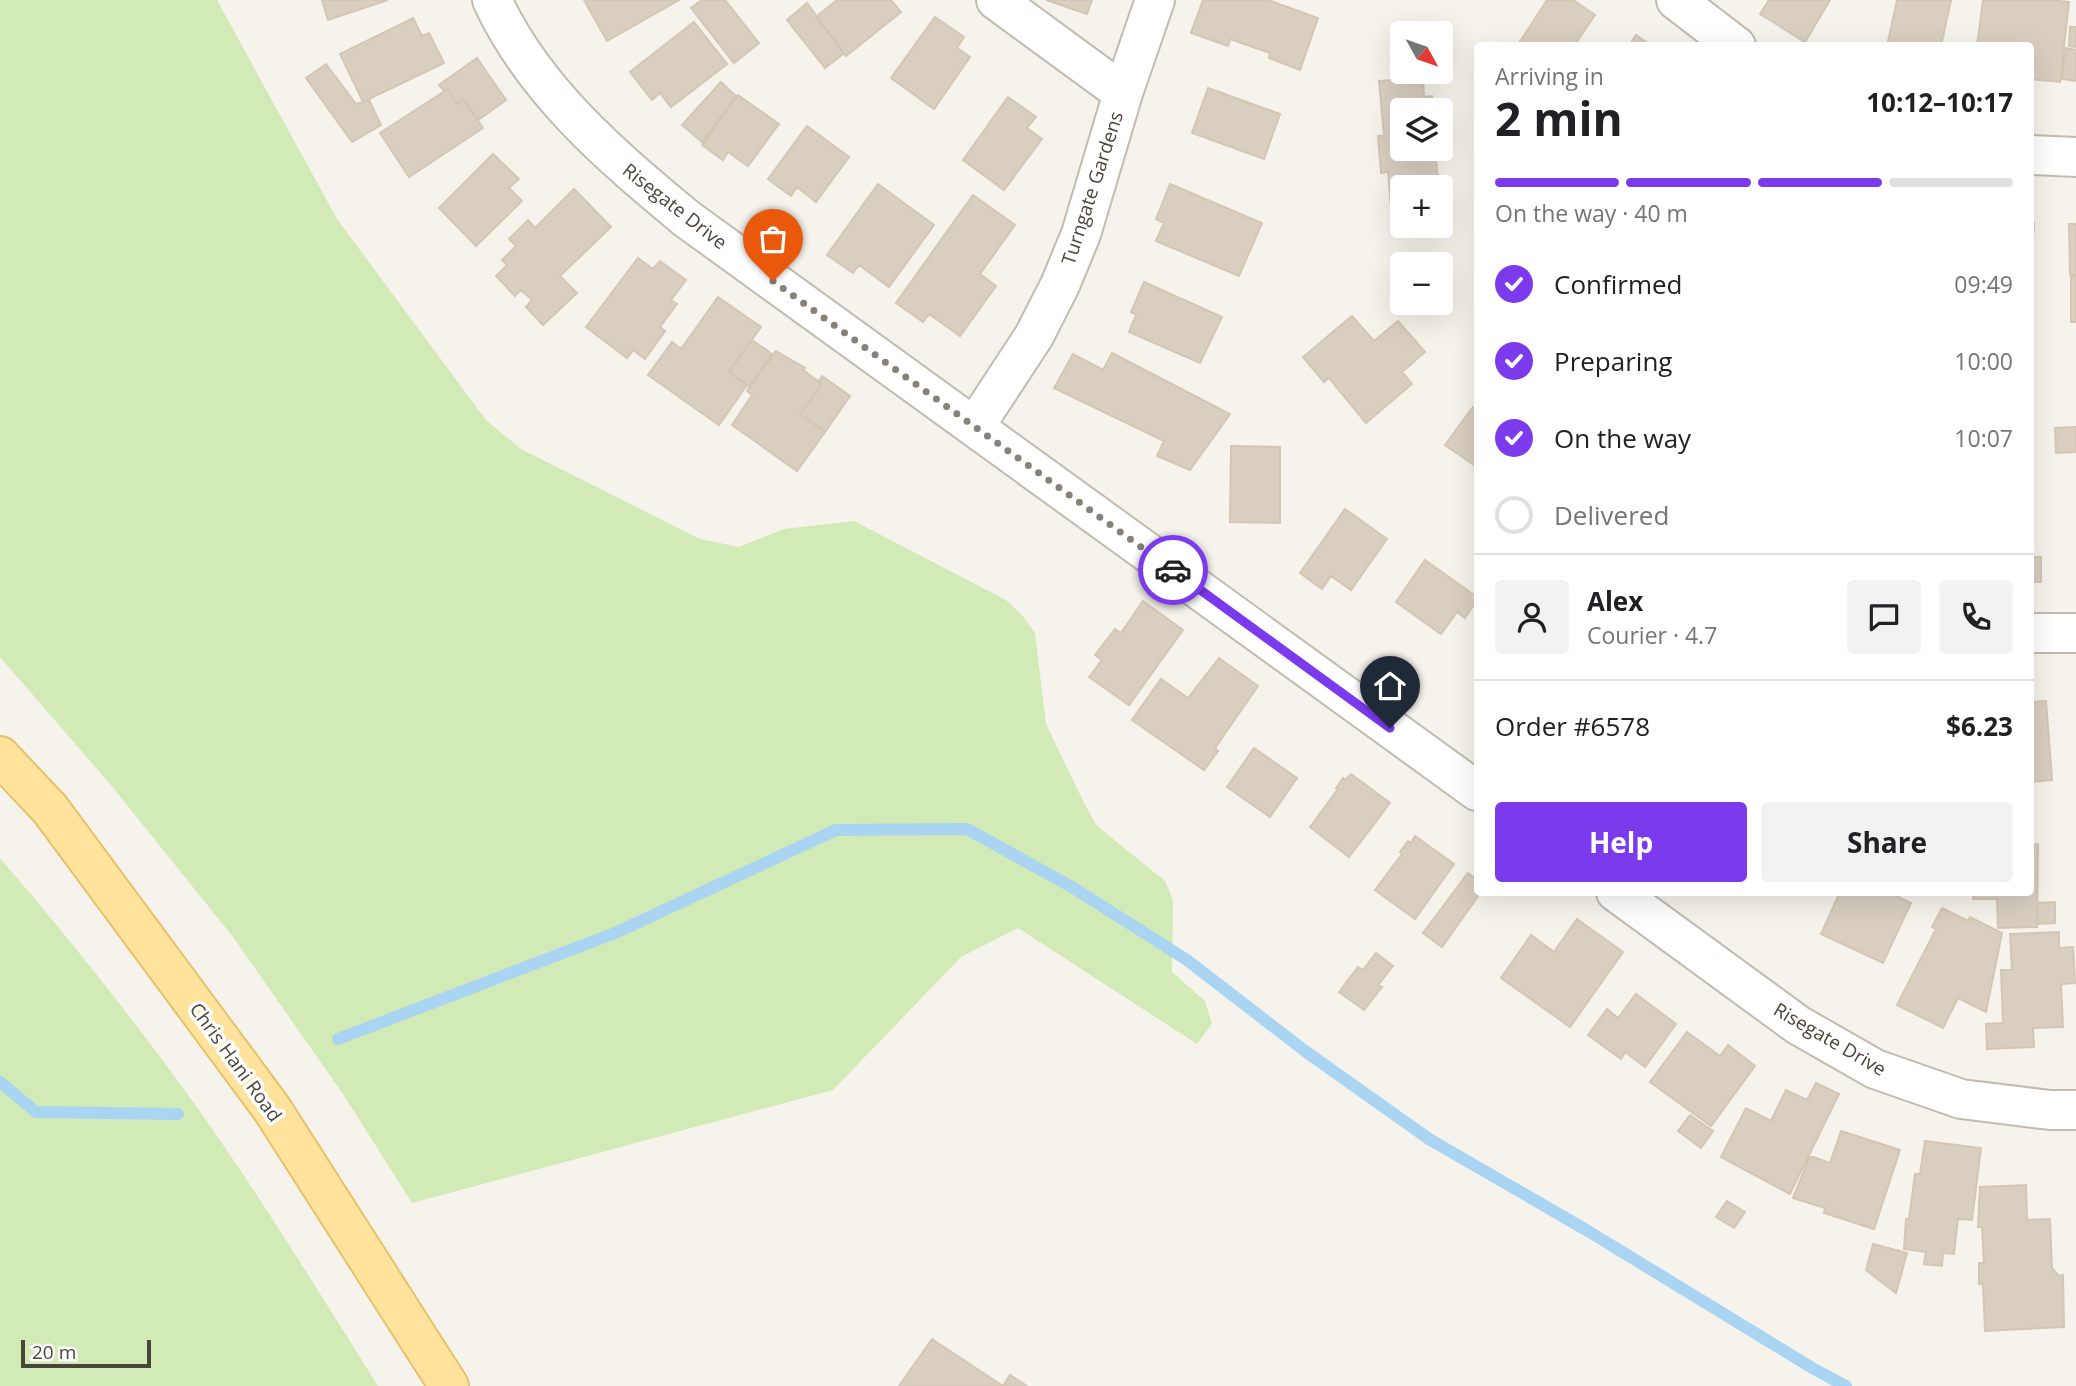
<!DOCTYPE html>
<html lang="en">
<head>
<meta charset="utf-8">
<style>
	body { margin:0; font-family:"Open Sans",sans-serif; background:#f2f2f2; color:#202124; height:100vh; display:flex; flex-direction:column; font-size:26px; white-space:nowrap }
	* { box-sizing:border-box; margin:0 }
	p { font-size:23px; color:#757577 }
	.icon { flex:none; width:38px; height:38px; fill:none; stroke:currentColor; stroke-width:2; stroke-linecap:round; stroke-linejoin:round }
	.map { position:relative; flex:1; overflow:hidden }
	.side { position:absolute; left:1474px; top:42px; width:560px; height:854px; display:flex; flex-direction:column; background:#fff; border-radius:7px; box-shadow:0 7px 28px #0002 }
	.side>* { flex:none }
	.needle { width:46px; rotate:130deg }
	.buttons { position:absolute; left:1390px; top:21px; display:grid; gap:14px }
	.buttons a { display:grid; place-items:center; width:63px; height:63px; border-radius:7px; background:#fff; box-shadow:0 7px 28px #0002; font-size:35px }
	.scale { position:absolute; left:21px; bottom:18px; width:130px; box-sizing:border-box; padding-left:7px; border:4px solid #4b4439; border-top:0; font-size:19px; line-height:24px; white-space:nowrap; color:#4b4439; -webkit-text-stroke:5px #fff; paint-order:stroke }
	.pin { position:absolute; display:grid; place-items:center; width:60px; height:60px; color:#fff; margin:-72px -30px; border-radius:50% 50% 50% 0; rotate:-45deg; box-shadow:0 0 7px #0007 }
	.pin .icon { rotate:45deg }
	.courier { position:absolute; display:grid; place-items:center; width:70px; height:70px; margin:-35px; border:5px solid #7c3aed; border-radius:50%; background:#fff; color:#222; box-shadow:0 2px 9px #0007 }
	.summary em { font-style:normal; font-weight:700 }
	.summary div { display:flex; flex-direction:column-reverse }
	.summary { display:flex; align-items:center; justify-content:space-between; height:119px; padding:0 21px }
	h1 { font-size:46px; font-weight:700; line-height:52px }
	.bar { display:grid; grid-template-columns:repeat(4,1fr); gap:10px 7px; align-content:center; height:84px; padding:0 21px }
	.bar i { height:9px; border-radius:5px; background:#e0e0e0 }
	.bar .on { background:#7c3aed }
	.bar p { grid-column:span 4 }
	.line { display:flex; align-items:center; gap:18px; padding:0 21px; border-top:2px solid #e0e0e0 }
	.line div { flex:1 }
	.round { display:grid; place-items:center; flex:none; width:74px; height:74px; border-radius:7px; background:#f2f2f2 }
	ol { padding:0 21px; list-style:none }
	li { display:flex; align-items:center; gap:21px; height:77px }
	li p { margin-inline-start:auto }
	li .icon { padding:7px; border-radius:50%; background:#7c3aed; color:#fff; stroke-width:4 }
	li:last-child { color:#757577 }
	li i { width:38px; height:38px; border:4px solid #e0e0e0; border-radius:50% }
	.primary-button { display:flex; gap:14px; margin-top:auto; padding:14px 21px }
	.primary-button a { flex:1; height:80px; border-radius:7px; background:#7c3aed; color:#fff; font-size:28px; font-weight:700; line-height:80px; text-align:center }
	.primary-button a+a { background:#f2f2f2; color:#202124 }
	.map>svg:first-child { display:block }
	.green { fill:#d2eab5 }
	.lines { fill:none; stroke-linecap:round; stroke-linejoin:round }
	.stream { stroke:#a9d4f2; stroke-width:12 }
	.building { fill:#d8cfc1; stroke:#d3c7b4; stroke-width:2 }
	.minor-casing { stroke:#c2bbae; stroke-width:42 }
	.major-casing { stroke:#e6c16a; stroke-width:42 }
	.minor { stroke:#fff; stroke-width:38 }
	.major { stroke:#ffe39c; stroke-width:38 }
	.done { stroke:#878178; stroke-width:7; stroke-dasharray:0 12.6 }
	.route { stroke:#7c3aed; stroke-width:9 }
	.labels { text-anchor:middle; stroke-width:7; stroke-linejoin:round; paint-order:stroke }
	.street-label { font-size:19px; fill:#4b4439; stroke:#fff }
</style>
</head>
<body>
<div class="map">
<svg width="2076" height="1386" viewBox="0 0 2076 1386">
	<rect width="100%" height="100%" fill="#f6f3ec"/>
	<path class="green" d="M 0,0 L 217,0 L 337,219 L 486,420 L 521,449 L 700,539 L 739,547 L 784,529 L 854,521 L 1006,600 L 1022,615 L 1035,633 L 1046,724 L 1085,805 L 1097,826 L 1165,881 L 1173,900 L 1172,972 L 1205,1001 L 1212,1024 L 1197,1044 L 1018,928 L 961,957 L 833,1090 L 412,1203 L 343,1094 L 233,937 L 110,784 L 0,657 Z
		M 0,858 C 58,925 114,995 167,1066 C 243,1168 310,1278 378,1386 L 0,1386 Z"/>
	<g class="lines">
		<path class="stream" d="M 338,1039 L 615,933 L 836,830 L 967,829 L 1072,887 L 1187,960 L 1305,1051 L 1429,1139 L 1588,1231 L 1814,1369 L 1846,1386
			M 0,1082 L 36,1112 L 178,1114"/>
	</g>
	<path class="building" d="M 322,0 L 388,0 L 328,20 Z
		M 584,0 L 679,0 L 607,41 Z
		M 702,0 L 725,0 L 759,43 L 734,63 L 691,8 Z
		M 837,0 L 891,0 L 901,12 L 846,56 L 816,17 Z
		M 1046,0 L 1092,0 L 1087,14 Z
		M 1203,0 L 1268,0 L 1318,18 L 1300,70 L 1269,58 L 1270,53 L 1230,39 L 1228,46 L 1191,33 Z
		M 1547,0 L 1573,0 L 1595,15 L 1574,46 L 1524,46 L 1519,43 Z
		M 1769,0 L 1830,0 L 1805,42 L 1760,14 Z
		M 1897,0 L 1951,0 L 1941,46 L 1887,46 Z
		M 1983,0 L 2048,0 L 2069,2 L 2060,82 L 2030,79 L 2030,46 L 1977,46 Z
		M 807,3 L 844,53 L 825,68 L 787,20 Z
		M 935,17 L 964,37 L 957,48 L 970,57 L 934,109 L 891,78 Z
		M 413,18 L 422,36 L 429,33 L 444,63 L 363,102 L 340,54 Z
		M 694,22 L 727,64 L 671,107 L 660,93 L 652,100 L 630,72 Z
		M 2070,27 L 2076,27 L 2076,47 L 2069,46 Z
		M 1636,35 L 1652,46 L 1629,46 Z
		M 2066,48 L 2076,50 L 2076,81 L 2062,79 Z
		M 477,58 L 506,100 L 478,120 L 463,99 L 457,104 L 448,89 L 444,91 L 439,85 Z
		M 326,64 L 356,104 L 369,100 L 381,125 L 352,142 L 306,78 Z
		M 1423,78 L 1424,97 L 1432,96 L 1434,110 L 1402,110 L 1402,149 L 1440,149 L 1440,124 L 1443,124 L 1447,158 L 1436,160 L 1439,187 L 1402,187 L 1402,226 L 1440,226 L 1393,231 L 1388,172 L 1381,173 L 1378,136 L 1384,136 L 1379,81 Z
		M 721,82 L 736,96 L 702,142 L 682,125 Z
		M 1208,88 L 1280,114 L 1264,159 L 1192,133 Z
		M 448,89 L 457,104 L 463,99 L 483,128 L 409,177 L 380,133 Z
		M 738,95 L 779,124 L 748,166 L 728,152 L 723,160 L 702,145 Z
		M 1008,97 L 1036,117 L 1027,128 L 1042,139 L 1004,190 L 963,160 Z
		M 807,126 L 849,157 L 816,202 L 797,187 L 791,196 L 768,179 Z
		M 493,154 L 519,179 L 509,188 L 522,201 L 476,246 L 439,208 Z
		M 878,184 L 934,225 L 889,287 L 859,265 L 853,273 L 827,255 Z
		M 1170,184 L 1262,223 L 1239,276 L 1156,241 L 1164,223 L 1156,219 Z
		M 574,189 L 611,227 L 560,276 L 577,293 L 543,325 L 526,307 L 532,300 L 521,290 L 515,296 L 496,276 L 507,265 L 502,260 L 516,246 L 509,239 L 528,220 L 535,228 Z
		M 973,195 L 1015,225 L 980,274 L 996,286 L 960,336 L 929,314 L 923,322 L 896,303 Z
		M 2030,223 L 2034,223 L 2030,278 Z
		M 2069,224 L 2076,224 L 2076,274 L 2070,274 Z
		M 638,258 L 653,269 L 660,261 L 686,280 L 671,300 L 677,304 L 660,327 L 665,331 L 645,359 L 633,350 L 627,358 L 586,327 Z
		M 2071,276 L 2076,276 L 2076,322 L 2071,322 Z
		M 1144,282 L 1222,317 L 1200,363 L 1129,332 L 1136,315 L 1131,312 Z
		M 718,297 L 761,327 L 729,372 L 747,385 L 719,425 L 648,375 L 672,342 L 681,349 Z
		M 1352,316 L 1374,341 L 1398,321 L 1425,352 L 1402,372 L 1412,384 L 1366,423 L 1329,378 L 1324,382 L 1303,357 Z
		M 752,340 L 772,354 L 749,387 L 729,372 Z
		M 776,351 L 805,368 L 803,370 L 822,384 L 800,414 L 825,432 L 797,471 L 732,425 L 752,395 L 747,391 Z
		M 1112,353 L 1230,414 L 1190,470 L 1157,456 L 1164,441 L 1054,388 L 1073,354 L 1103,370 Z
		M 822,376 L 850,396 L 825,432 L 800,414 L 822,384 L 819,381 Z
		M 1473,407 L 1477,410 L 1477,467 L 1445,445 Z
		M 2076,427 L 2076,452 L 2056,453 L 2055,428 Z
		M 1231,446 L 1280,447 L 1280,523 L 1230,522 Z
		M 1345,509 L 1387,539 L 1351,590 L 1331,576 L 1322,589 L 1300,573 Z
		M 2030,557 L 2041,557 L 2041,582 L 2030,582 Z
		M 1425,560 L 1477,597 L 1477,600 L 1465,618 L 1457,612 L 1441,634 L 1396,602 Z
		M 1143,601 L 1183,630 L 1129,705 L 1089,677 L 1102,660 L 1095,655 L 1115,629 L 1121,633 Z
		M 1219,658 L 1258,686 L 1215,748 L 1218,751 L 1204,770 L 1132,720 L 1161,679 L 1188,698 Z
		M 2030,695 L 2032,702 L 2046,701 L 2052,780 L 2030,782 Z
		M 1254,748 L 1297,778 L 1270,817 L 1227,787 Z
		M 1351,774 L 1390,803 L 1349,857 L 1310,827 L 1338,789 L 1336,788 L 1343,778 L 1345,780 Z
		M 1415,836 L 1454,864 L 1415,919 L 1375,890 L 1402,854 L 1400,852 L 1408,841 L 1411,843 Z
		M 2030,844 L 2038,844 L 2037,927 L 1998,928 L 1997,899 L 1973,899 L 1973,892 L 2030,892 Z
		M 1468,873 L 1477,880 L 1477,892 L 1481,892 L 1442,947 L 1423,933 Z
		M 1840,892 L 1893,892 L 1892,894 L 1911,903 L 1883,963 L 1821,934 Z
		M 2055,902 L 2055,923 L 2037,924 L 2037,903 Z
		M 1942,908 L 1968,921 L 1970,917 L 2002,933 L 1986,1012 L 1958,998 L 1943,1028 L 1897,1005 L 1936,929 L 1932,927 Z
		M 1577,919 L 1623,952 L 1570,1027 L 1501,978 L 1531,935 L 1554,952 Z
		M 2059,932 L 2059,948 L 2073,947 L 2075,983 L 2061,984 L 2063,1027 L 2033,1028 L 2034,1047 L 1987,1049 L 1986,1024 L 2003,1023 L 2001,970 L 2012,970 L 2010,934 Z
		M 1376,953 L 1393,966 L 1378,985 L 1382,987 L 1364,1010 L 1339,992 L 1358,967 L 1363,970 Z
		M 1636,994 L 1676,1024 L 1645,1067 L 1625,1052 L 1621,1059 L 1588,1035 L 1607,1009 L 1618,1018 Z
		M 1687,1032 L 1720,1056 L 1728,1045 L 1755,1066 L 1711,1126 L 1650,1082 Z
		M 1816,1083 L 1839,1094 L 1790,1194 L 1721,1157 L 1746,1108 L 1771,1121 L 1786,1090 L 1807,1100 Z
		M 1690,1115 L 1713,1131 L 1701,1148 L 1678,1131 Z
		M 1841,1131 L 1900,1150 L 1874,1229 L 1824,1213 L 1825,1208 L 1793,1198 L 1810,1156 L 1830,1163 Z
		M 1925,1141 L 1981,1148 L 1972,1220 L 1958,1219 L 1954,1254 L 1943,1253 L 1942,1266 L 1924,1264 L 1926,1252 L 1904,1249 L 1906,1219 L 1909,1219 L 1915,1174 L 1920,1174 Z
		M 2026,1185 L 2027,1220 L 2050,1219 L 2052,1268 L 2059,1276 L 2063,1275 L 2064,1327 L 1985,1331 L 1983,1284 L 1979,1284 L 1979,1263 L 1984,1263 L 1982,1227 L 1978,1227 L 1980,1187 Z
		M 1727,1201 L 1745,1212 L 1734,1228 L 1716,1217 Z
		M 1873,1244 L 1907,1253 L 1896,1293 L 1866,1270 Z
		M 932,1339 L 1003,1386 L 1010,1375 L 1027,1386 L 899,1386 Z"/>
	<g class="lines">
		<defs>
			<path id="minor" d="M 492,0 C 534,91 611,156 687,219 L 1477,791
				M 996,0 L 1123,93
				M 1676,0 L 1736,46
				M 2030,155 L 2076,157
				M 975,426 L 1034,336 L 1060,285 L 1081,234 L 1123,93 L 1155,0
				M 2030,633 L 2076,633
				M 1616,892 L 1798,1025 L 1875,1069 L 1961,1099 L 2050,1110 L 2076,1110"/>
			<path id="major" d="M 0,756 L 50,809 L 272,1109 L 449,1386"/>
		</defs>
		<use href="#minor" class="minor-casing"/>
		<use href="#major" class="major-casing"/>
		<use href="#minor" class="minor"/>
		<use href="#major" class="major"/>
	</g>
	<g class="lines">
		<path class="done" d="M 773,281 L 1173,570"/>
		<path class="route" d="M 1173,570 L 1390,728"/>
	</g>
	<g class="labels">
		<g class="street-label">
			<text transform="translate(1092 188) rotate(-72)" y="7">Turngate Gardens</text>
			<text transform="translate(675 206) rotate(38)" y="7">Risegate Drive</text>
			<text transform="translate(1830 1039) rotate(30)" y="7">Risegate Drive</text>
			<text transform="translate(236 1062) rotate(54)" y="7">Chris Hani Road</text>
		</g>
	</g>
</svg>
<div class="buttons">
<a><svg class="needle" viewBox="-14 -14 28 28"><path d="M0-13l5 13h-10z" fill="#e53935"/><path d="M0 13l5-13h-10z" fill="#757577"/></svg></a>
<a><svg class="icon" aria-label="layers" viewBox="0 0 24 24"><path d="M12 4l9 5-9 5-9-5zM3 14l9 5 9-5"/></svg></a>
<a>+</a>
<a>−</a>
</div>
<div class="scale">20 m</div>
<div class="pin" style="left:773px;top:281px;background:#ea580c"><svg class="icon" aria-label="bag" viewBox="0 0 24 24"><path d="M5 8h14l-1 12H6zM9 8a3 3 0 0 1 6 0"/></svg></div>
<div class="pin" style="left:1390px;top:728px;background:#1f2937"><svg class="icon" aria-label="home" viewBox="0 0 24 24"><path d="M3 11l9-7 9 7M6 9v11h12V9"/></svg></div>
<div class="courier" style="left:1173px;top:570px"><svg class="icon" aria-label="car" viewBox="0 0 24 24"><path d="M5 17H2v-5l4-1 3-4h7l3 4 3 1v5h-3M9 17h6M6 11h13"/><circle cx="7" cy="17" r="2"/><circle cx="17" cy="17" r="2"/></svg></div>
<section class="side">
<div class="summary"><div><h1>2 min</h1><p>Arriving in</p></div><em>10:12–10:17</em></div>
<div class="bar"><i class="on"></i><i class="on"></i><i class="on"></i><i></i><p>On the way · 40 m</p></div>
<ol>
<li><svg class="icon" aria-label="check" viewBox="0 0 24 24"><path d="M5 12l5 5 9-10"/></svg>Confirmed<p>09:49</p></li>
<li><svg class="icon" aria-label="check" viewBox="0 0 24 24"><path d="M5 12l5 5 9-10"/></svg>Preparing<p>10:00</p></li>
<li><svg class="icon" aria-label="check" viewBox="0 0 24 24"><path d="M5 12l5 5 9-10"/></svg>On the way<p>10:07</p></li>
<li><i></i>Delivered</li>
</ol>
<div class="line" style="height:126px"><a class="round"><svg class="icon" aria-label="person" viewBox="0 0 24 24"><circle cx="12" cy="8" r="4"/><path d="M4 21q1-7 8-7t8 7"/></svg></a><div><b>Alex</b><p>Courier · 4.7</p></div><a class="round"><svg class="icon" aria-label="chat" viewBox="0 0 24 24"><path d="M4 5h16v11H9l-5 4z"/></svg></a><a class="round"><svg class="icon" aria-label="phone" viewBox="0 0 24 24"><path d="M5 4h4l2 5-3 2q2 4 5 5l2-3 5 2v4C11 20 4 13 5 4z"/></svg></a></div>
<div class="line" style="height:91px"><div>Order #6578</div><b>$6.23</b></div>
<div class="primary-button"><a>Help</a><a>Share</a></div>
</section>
</div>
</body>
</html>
